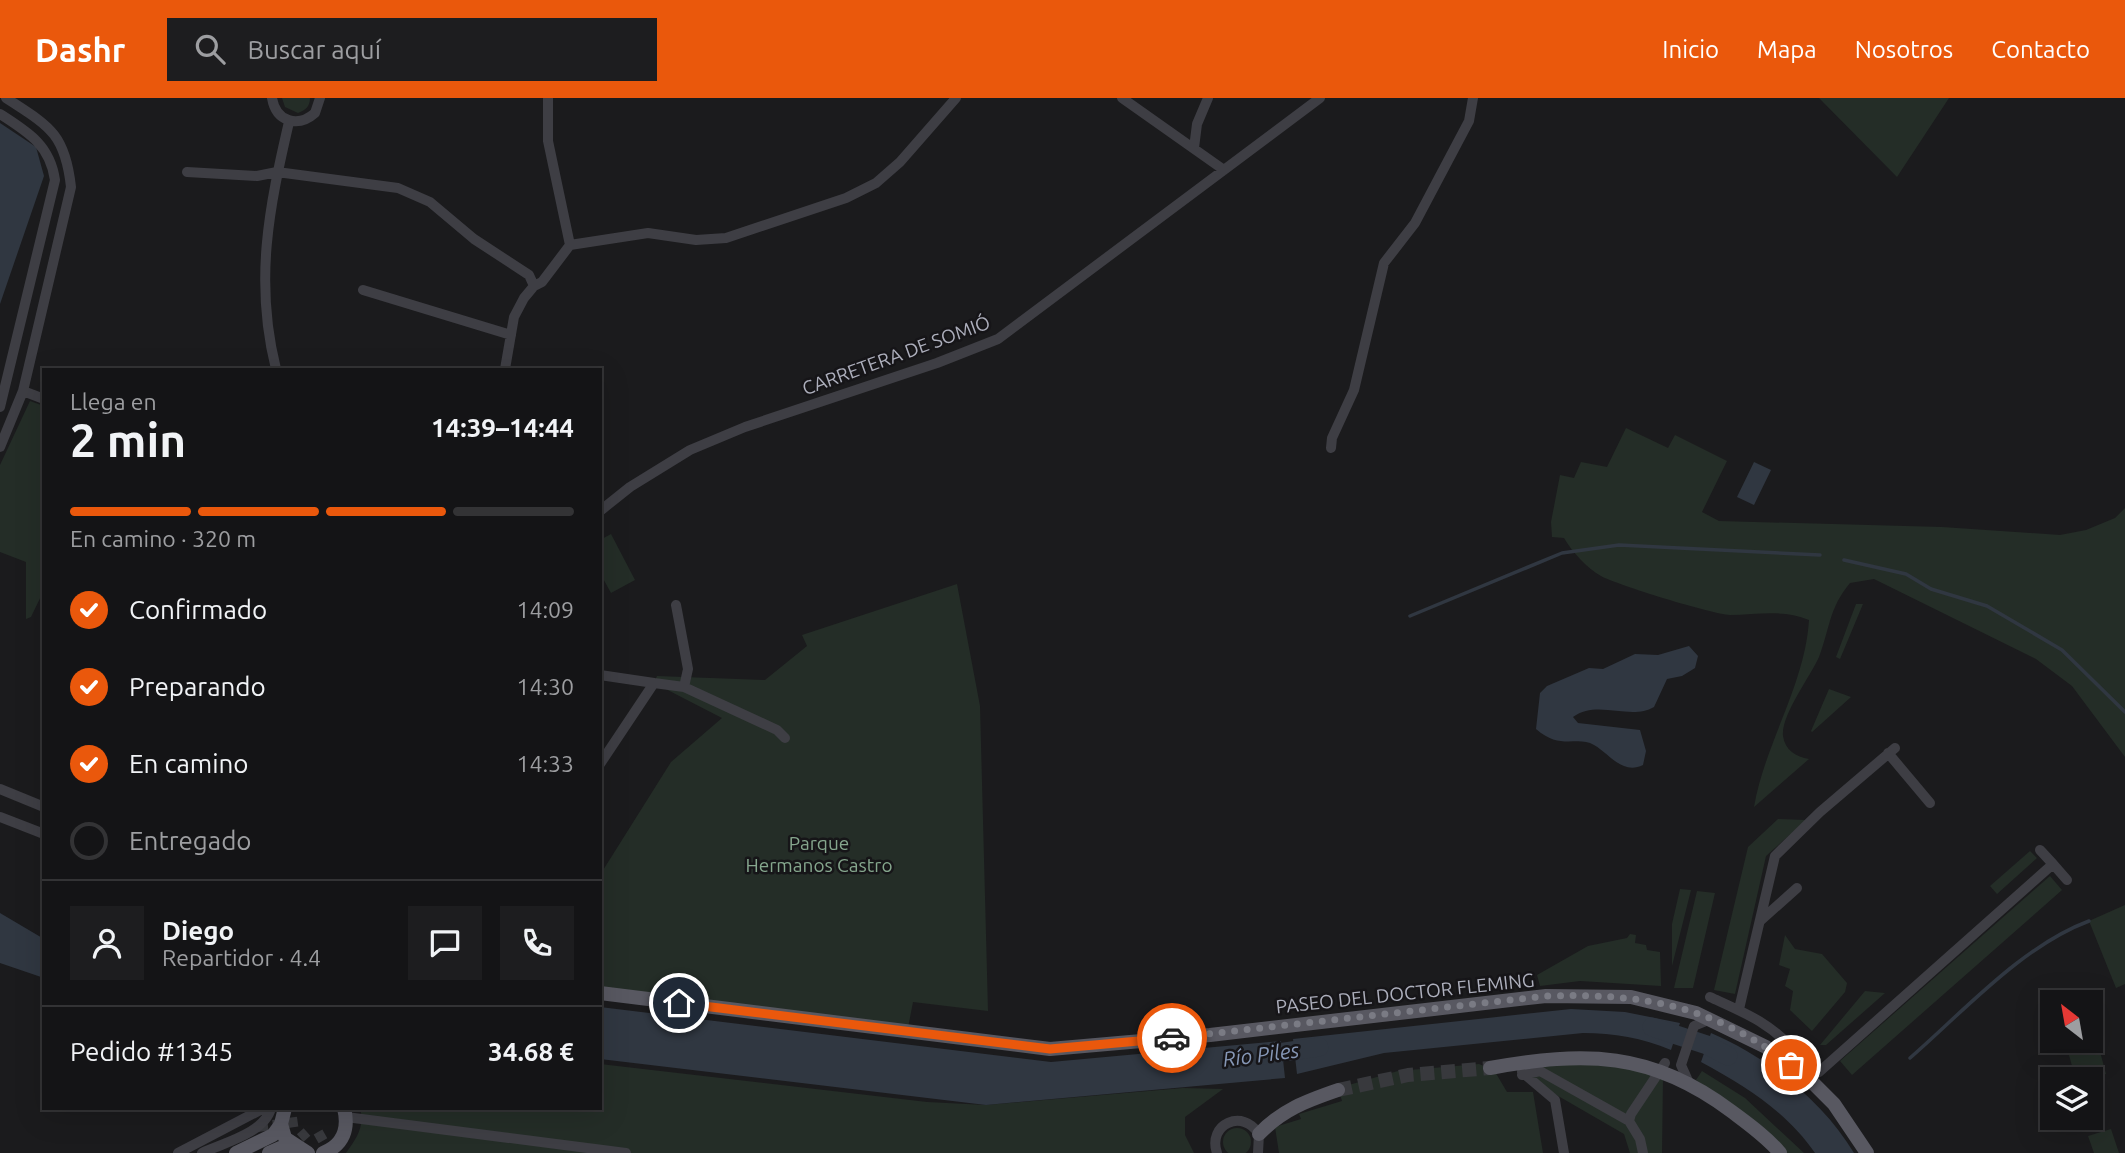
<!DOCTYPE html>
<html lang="es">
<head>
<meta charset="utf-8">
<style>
	body { margin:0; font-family:Ubuntu,sans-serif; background:#1d1d1f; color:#f1f3f6; height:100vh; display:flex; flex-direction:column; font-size:26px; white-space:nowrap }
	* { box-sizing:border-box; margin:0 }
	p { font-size:23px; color:#9d9ea1 }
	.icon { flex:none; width:38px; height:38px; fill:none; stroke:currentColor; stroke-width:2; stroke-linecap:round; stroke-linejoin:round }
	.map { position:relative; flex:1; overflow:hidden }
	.side { position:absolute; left:42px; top:270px; width:560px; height:742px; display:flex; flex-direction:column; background:#141416; border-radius:0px; box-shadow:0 7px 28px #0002,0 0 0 2px #333335 }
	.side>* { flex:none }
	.needle { width:46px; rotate:329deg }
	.tools { position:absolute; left:2040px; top:892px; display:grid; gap:14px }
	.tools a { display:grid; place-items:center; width:63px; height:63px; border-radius:0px; background:#141416; box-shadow:0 7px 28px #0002,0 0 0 2px #333335; font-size:35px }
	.pin { position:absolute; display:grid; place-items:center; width:60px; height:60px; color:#fff; margin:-30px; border:4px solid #fff; border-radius:50%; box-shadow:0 2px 7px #0007 }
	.courier { position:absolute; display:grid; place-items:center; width:70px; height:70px; margin:-35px; border:5px solid #ea580c; border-radius:50%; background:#fff; color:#222; box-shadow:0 2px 9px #0007 }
	.summary em { font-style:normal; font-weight:600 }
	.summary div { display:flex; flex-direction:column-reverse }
	.summary { display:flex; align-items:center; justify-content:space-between; height:119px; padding:0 28px }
	h1 { font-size:46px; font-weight:600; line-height:52px }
	.bar { display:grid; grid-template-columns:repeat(4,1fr); gap:10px 7px; align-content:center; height:84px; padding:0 28px }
	.bar i { height:9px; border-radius:5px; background:#333335 }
	.bar .selected { background:#ea580c }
	.bar p { grid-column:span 4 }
	.line { display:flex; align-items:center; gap:18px; padding:0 28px; border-top:2px solid #333335 }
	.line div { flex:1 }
	.round { display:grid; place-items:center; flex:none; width:74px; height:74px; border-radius:0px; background:#1d1d1f }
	ol { padding:0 28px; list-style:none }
	li { display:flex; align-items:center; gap:21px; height:77px }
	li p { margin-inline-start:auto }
	li .icon { padding:7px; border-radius:50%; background:#ea580c; color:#fff; stroke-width:4 }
	li:last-child { color:#9d9ea1 }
	li i { width:38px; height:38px; border:4px solid #333335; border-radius:50% }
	header { display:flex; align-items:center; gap:42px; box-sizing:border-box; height:98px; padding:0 35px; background:#ea580c; color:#fff }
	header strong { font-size:33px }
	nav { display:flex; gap:38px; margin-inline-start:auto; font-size:24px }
	.search { width:490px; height:63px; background:#1d1d1f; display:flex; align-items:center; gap:18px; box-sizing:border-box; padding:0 24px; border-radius:0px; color:#9d9ea1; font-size:26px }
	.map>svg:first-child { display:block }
	.green { fill:#242d27 }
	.water { fill:#303741 }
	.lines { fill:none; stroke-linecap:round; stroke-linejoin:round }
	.stream { stroke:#303741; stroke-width:3.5 }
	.river { stroke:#303741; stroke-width:19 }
	.minor-tunnel { stroke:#38393d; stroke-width:10; stroke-dasharray:10 5; stroke-linecap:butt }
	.major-tunnel { stroke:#38393d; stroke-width:14; stroke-dasharray:14 7; stroke-linecap:butt }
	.minor { stroke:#3e3e44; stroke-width:10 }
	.major { stroke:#585861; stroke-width:14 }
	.done { stroke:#7a7b84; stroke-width:7; stroke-dasharray:0 12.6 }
	.route { stroke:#ea580c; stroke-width:9 }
	.labels { text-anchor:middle; stroke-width:5; stroke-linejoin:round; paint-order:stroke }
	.street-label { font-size:19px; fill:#adafbc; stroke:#161518 }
	.park-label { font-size:19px; fill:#85a68d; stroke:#161518 }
	.water-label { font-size:21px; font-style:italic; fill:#8697b6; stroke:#161518 }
</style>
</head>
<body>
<header>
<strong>Dashr</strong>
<div class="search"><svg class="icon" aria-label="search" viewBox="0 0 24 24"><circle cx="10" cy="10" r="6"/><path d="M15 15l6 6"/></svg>Buscar aquí</div>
<nav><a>Inicio</a><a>Mapa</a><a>Nosotros</a><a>Contacto</a></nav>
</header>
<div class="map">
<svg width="2125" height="1055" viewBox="0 0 2125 1055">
	<rect width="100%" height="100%" fill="#1b1b1d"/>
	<path class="green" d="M 282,0 L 310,0 C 310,8 306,12 298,15 L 285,9 Z
		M 1819,0 L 1949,0 L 1897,79 Z
		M 30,303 L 44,308 L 44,492 L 31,519 L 26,521 L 26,464 L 0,454 L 0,367 Z
		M 1626,330 L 1668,350 L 1675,337 L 1727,363 L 1702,414 L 1719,423 L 1942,429 L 2060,437 L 2086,432 L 2115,420 L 2125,410 L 2125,659 L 2072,588 L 2036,561 L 1874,481 L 1850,485 C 1829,510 1830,530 1819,559 C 1810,579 1781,617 1783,638 C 1785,652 1796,659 1809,661 L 1754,709 C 1765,645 1805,587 1809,522 C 1783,511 1757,517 1730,517 C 1712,516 1617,487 1601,478 C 1587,470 1572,454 1564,440 L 1552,439 L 1551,424 L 1560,377 L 1574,380 L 1581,364 L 1607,369 Z
		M 611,436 L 635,482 L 611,495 L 600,475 L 600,442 Z
		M 957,486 L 980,608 L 988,913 L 913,904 L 907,935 L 600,895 L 600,777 L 671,664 L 722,620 L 654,585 L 657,578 L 765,582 L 807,548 L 802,537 Z
		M 1856,506 L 1863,506 L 1840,561 L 1836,559 Z
		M 1829,591 L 1851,599 L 1812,634 L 1811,633 Z
		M 1778,721 L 1806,722 L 1766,758 L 1735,896 L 1714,892 L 1748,749 Z
		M 2030,753 L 2037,760 L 1997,796 L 1990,788 Z
		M 2050,778 L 2062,792 L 1852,977 L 1840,963 Z
		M 1680,791 L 1691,792 L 1672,868 L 1672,826 Z
		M 1697,793 L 1715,795 L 1693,890 L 1674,890 Z
		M 2125,807 L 2125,886 L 2116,890 L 2089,823 Z
		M 1630,836 L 1636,837 L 1635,845 L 1646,847 L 1647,852 L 1660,854 L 1661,888 L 1580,883 L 1540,888 L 1537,877 L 1588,848 L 1627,840 Z
		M 1785,837 L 1795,851 L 1822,856 L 1847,885 L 1845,894 L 1812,933 L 1790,912 L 1793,893 L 1785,888 L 1790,871 L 1779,867 Z
		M 1865,893 L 1885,895 L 1826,947 L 1820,947 Z
		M 2091,920 L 2106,976 L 2076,982 L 2065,943 L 2091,943 Z
		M 1591,960 L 1663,979 L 1662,1055 L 1630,1055 L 1624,1036 L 1522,977 L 1522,964 Z
		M 600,966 L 927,1004 L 986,1007 L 1183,990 L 1223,991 L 1185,1019 L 1185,1037 L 1194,1055 L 346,1055 C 357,1040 365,1028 360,1010 L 600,1010 Z
		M 1479,966 L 1494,972 L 1507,994 L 1533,994 L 1543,1055 L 1279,1055 L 1275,1029 L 1301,1021 L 1299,1016 L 1342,1003 L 1338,990 L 1398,973 Z
		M 1702,973 L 1745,1000 L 1804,1055 L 1787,1055 L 1763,1029 L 1696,982 Z
		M1223 1044a14 14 0 1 1 28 0a14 14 0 1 1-28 0Z
		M 2111,1031 L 2119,1055 L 2094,1055 L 2088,1038 Z"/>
	<path class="water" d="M 0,25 L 36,49 L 44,78 L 0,206 Z
		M 1754,364 L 1771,372 L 1754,407 L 1737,399 Z
		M 1689,548 L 1698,558 L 1695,570 L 1682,578 L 1667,581 L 1654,609 C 1630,623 1598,601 1573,619 L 1578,625 L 1640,632 L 1646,653 L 1643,667 C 1622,677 1610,656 1594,647 C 1577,637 1561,653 1536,631 L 1540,595 L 1547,588 L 1589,570 L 1603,571 L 1635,556 L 1658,557 Z
		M 0,815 L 44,841 L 44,880 L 0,865 Z
		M 600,909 L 1051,964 L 1281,943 L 1285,980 L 986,1007 L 600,961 Z
		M 1571,911 L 1625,914 L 1680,925 L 1671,952 C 1642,940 1614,935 1583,935 L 1384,955 L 1297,976 L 1293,941 Z
		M 1711,935 C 1767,959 1822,1002 1854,1055 L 1815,1055 C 1786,1013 1745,988 1701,964 Z"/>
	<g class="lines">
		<path class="stream" d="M 1844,462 L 1906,476 L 1931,491 L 1987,508 L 2062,552 L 2125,614
			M 1410,518 L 1562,455 L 1619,447 L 1820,457
			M 1910,960 C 1964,913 2022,848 2089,823"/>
		<path class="river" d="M 1652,929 L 1707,947 L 1728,958
			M 1256,958 L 1319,949"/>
		<path class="minor-tunnel" d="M 258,1029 L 302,1023
			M 318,1034 L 330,1055
			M 289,1050 L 307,1034"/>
		<path class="major-tunnel" d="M 1338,992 L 1408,977 L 1490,970"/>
		<path class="minor" d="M 272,0 C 276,24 298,30 315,15 L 320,0
			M 548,0 L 548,43 L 570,147
			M 1122,0 L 1224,72
			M 0,16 C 28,34 50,47 55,82 L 0,309
			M 1194,50 L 1197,26 L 1208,0
			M 187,74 L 257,78 L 277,74 L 398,90 L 430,104 L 474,141 L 529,177 L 534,188
			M 363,192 L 511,237
			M 276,271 C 254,183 269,110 289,24
			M 505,271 L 514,219 L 524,200 L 534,188 L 542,184 L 570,147 L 648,135 L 696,142 L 726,140 L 846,100 L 876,85 L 900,64 L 956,0
			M 23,293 L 44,301
			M 0,349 L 23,293 L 71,89 C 65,35 49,28 6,0
			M 1331,350 L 1332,340 L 1354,292 L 1384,165 L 1415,125 L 1469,23 L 1473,0
			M 600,413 L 630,389 L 690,352 L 745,329 L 937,265 L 998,241 L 1320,0
			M 676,507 L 688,571 L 684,589
			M 600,577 L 654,585 L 600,666
			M 654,585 L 684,589 L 777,632 L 785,640
			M 1888,655 L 1930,705
			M 0,691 L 44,709
			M 0,719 L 44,736
			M 2053,766 L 2067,782
			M 1760,823 L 1797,790
			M 1710,899 C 1745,915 1769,924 1795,953
			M 1739,911 L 1775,758 L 1820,714 L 1895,650
			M 1522,974 L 1555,1002 L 1564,1055
			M 1819,974 L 2053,766 L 2040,752
			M 1522,977 L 1540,973 L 1629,1023 L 1640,1041 L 1643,1055
			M 1689,985 L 1681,967 L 1694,928 L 1711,921
			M 346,1019 L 626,1055
			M 1629,1023 L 1631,1016 L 1665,965
			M 178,1055 L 264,1010
			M 202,1055 C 223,1045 265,1035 271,1010
			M 1217,1055 C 1207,1026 1243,1010 1259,1036 L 1258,1055"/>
		<path class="major" d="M 600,895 L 1050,951 L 1210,937 L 1546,898 L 1631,899 L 1696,915 L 1766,949 L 1813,985 L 1834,1006 L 1867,1055
			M 1490,970 C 1585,953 1651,953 1731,1013 C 1747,1025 1767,1039 1780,1055
			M 285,1010 L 281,1026 L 285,1040 L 308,1055
			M 1259,1036 C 1282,1012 1306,1003 1338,992
			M 236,1055 L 273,1037 L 281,1026
			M 269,1055 L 285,1048 L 295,1049
			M 323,1055 C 344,1047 349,1030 344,1010"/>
	</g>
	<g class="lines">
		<path class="done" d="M 1172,940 L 1546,898 C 1643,895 1712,907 1791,967"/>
		<path class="route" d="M 679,905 L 1050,951 L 1172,940"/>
	</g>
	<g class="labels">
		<g class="street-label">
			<text transform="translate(896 257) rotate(-20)" y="7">CARRETERA DE SOMIÓ</text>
			<text transform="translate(1405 895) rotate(-6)" y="7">PASEO DEL DOCTOR FLEMING</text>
		</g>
		<g class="park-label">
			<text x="819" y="752">Parque<tspan x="819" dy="22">Hermanos Castro</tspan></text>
		</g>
		<g class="water-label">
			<text transform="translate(1261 957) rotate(-7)" y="7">Río Piles</text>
		</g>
	</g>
</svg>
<div class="tools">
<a><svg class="needle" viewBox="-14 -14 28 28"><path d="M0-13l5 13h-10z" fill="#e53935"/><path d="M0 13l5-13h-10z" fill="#9d9ea1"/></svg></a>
<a><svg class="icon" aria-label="layers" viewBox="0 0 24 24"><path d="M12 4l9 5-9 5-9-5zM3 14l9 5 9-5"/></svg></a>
</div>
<div class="pin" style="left:1791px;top:967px;background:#ea580c"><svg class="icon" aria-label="bag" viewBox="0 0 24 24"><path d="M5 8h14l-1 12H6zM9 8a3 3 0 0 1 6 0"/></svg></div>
<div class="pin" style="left:679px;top:905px;background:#1f2937"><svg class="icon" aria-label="home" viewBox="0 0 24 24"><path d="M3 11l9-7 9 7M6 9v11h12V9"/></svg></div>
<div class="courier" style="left:1172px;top:940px"><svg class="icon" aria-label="car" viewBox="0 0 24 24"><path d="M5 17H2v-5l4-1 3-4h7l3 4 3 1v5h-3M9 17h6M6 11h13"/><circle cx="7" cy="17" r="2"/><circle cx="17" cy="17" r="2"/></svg></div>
<section class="side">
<div class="summary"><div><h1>2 min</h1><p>Llega en</p></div><em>14:39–14:44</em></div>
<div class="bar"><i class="selected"></i><i class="selected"></i><i class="selected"></i><i></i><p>En camino · 320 m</p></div>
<ol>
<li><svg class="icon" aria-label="check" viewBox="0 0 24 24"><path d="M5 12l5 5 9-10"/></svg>Confirmado<p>14:09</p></li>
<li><svg class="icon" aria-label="check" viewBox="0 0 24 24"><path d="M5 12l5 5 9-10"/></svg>Preparando<p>14:30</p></li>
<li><svg class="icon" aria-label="check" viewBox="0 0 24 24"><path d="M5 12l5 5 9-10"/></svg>En camino<p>14:33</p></li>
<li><i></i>Entregado</li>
</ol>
<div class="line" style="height:126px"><a class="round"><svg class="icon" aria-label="person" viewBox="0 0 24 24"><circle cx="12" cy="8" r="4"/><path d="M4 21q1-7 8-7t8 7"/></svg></a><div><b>Diego</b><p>Repartidor · 4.4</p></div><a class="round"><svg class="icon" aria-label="chat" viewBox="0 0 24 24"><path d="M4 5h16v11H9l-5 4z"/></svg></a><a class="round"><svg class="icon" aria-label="phone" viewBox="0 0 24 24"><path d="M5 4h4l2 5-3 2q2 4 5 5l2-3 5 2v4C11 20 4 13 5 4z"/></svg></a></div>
<div class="line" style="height:91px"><div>Pedido #1345</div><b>34.68 €</b></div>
</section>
</div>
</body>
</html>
